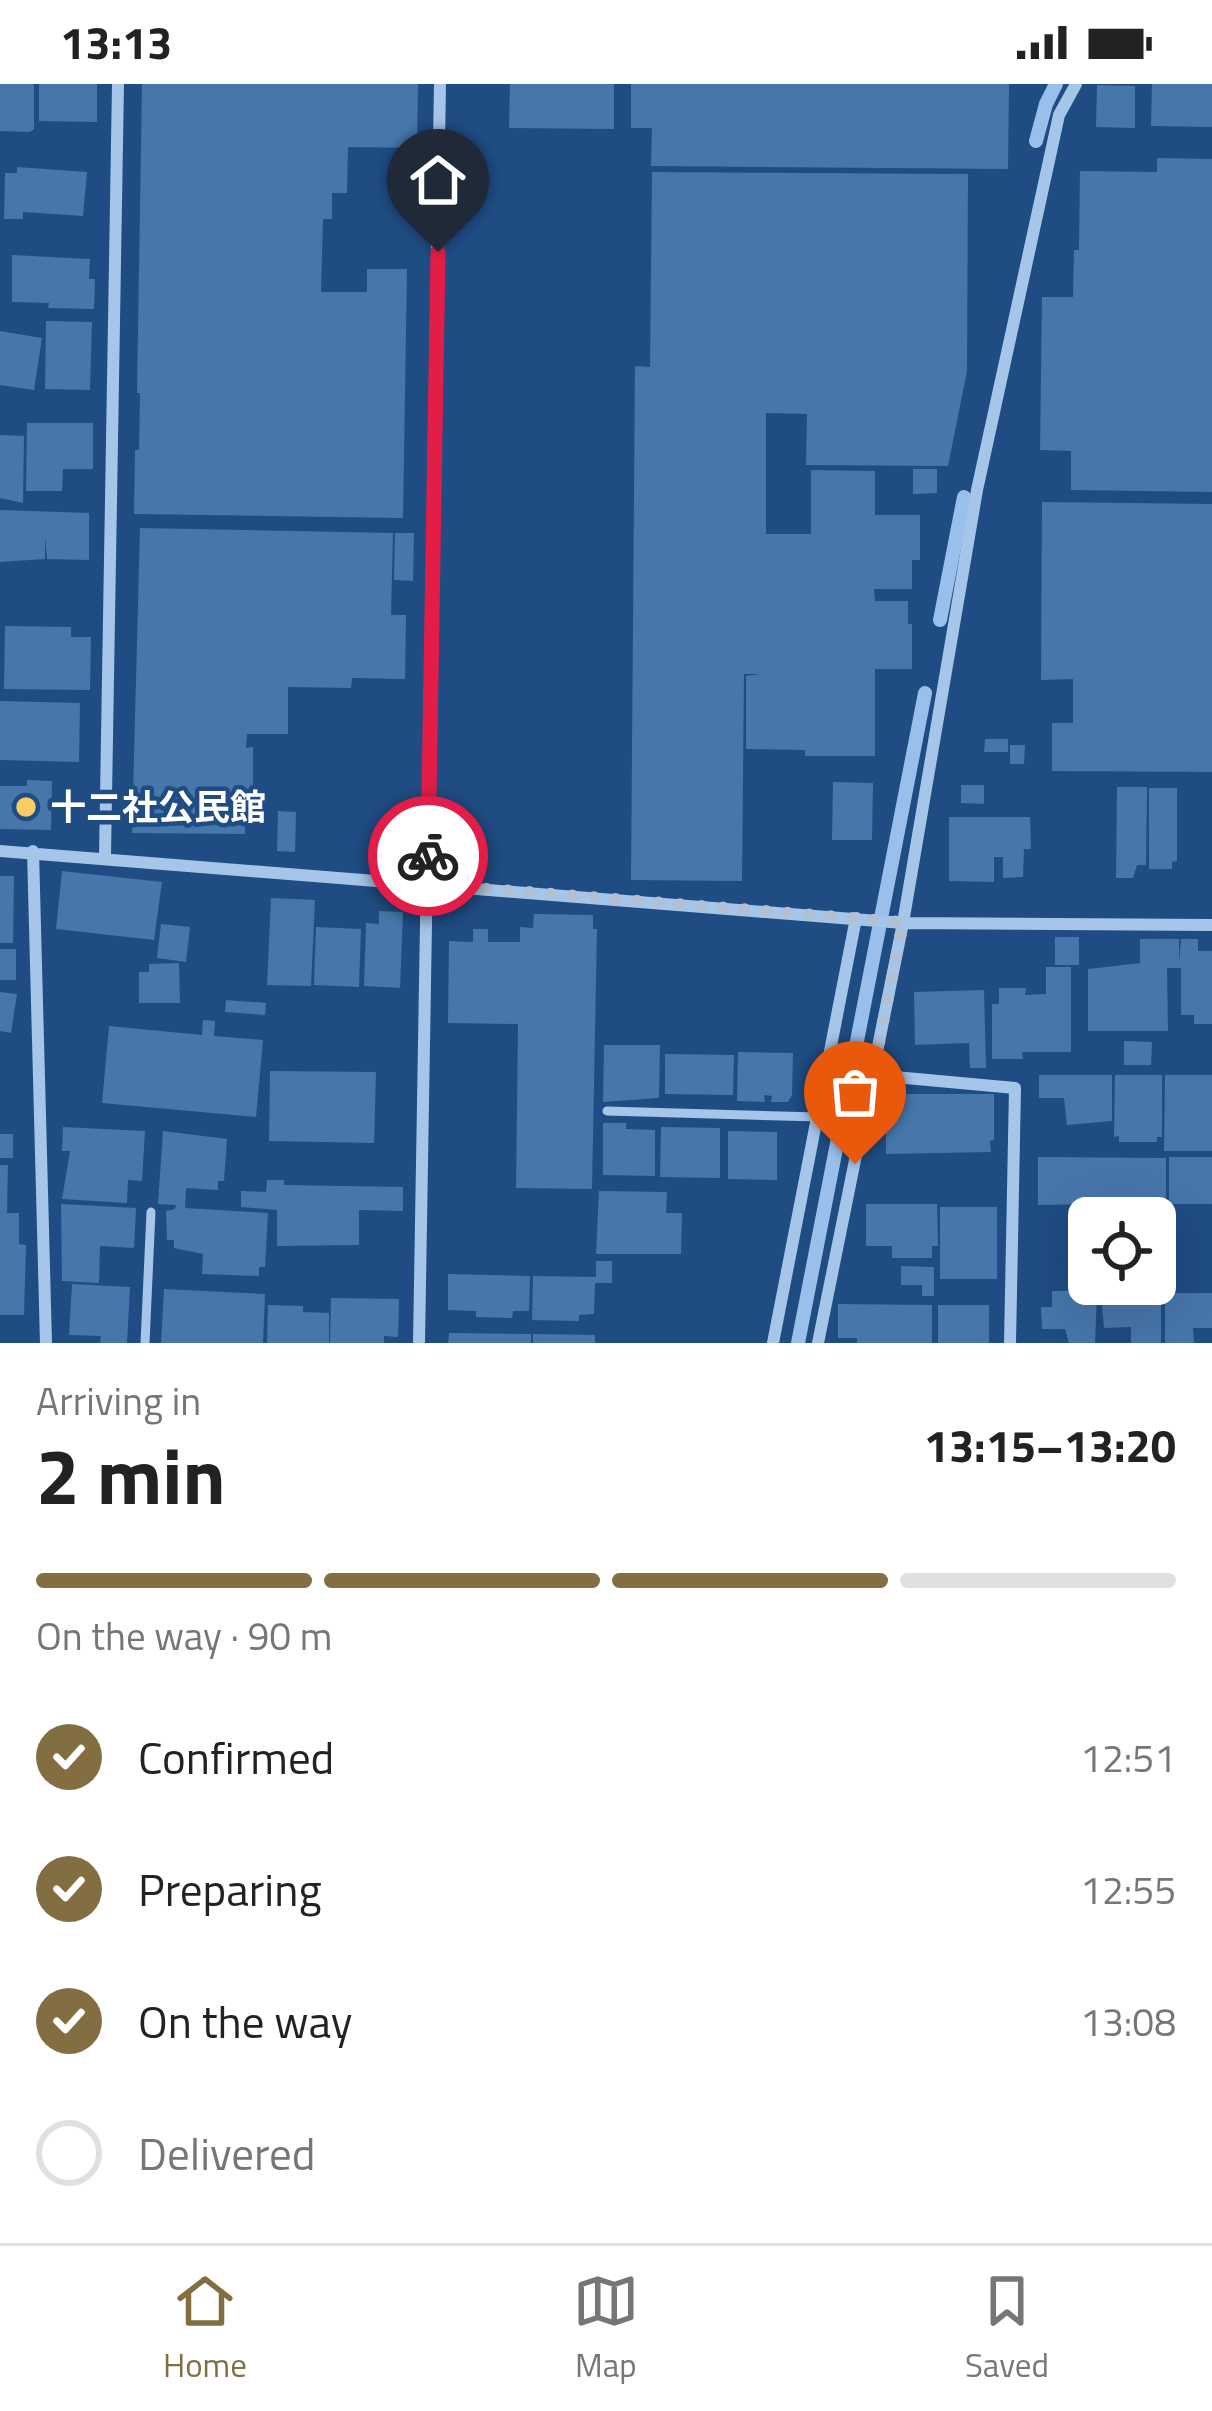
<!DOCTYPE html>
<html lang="en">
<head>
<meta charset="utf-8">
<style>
	body { margin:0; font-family:"Titillium Web","Noto Sans JP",sans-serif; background:#f2f2f2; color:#222; height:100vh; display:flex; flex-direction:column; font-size:45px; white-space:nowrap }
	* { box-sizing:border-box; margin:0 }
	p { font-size:39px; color:#767676 }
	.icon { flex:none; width:66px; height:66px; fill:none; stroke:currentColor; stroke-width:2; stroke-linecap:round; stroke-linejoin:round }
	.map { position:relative; height:1259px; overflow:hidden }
	.sheet { display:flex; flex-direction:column; background:#fff; flex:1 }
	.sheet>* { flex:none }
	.fabs { position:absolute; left:1068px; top:1113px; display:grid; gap:24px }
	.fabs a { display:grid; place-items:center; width:108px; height:108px; border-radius:18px; background:#fff; box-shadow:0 12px 48px #0002; font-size:60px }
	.pin { position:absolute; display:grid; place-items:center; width:102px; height:102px; color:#fff; margin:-123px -51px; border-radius:50% 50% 50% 0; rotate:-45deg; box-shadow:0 0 12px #0007 }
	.pin .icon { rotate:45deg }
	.courier { position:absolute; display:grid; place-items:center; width:120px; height:120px; margin:-60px; border:9px solid #e11d48; border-radius:50%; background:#fff; color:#222; box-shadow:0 3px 15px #0007 }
	.head em { font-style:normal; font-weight:700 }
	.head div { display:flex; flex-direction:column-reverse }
	.head { display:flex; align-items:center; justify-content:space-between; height:204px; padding:0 36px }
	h1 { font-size:78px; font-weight:700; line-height:90px }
	.bar { display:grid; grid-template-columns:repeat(4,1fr); gap:18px 12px; align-content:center; height:144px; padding:0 36px }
	.bar i { height:15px; border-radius:9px; background:#e0e0e0 }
	.bar .selected { background:#826e40 }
	.bar p { grid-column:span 4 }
	ol { padding:0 36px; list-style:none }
	li { display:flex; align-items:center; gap:36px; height:132px }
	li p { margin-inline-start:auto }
	li .icon { padding:12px; border-radius:50%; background:#826e40; color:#fff; stroke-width:4 }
	li:last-child { color:#767676 }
	li i { width:66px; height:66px; border:6px solid #e0e0e0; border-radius:50% }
	.status { display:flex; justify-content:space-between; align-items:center; height:84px; padding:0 60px; background:#fff; direction:ltr }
	.status svg { height:33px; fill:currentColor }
	.tabs { display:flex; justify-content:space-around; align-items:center; height:168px; border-top:3px solid #e0e0e0; background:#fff; font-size:33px; color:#767676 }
	.tabs a { display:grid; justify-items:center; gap:6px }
	.tabs .selected { color:#826e40 }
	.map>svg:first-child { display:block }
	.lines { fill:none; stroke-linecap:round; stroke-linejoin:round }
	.stream { stroke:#99c0eb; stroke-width:14 }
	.building { fill:#4776ab }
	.service { stroke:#a5c5e9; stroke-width:9 }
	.minor { stroke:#a5c5e9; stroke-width:12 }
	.done { stroke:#b1c0d4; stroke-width:12; stroke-dasharray:0 21.6 }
	.route { stroke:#e11d48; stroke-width:15 }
	.poi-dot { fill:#f8cb65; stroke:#1f4c83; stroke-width:4.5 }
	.labels { text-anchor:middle; stroke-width:9; stroke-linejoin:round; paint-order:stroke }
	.poi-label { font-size:36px; font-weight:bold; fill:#fff; stroke:#1f4c83; text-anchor:start }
</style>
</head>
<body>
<div class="status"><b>13:13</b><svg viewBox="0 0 49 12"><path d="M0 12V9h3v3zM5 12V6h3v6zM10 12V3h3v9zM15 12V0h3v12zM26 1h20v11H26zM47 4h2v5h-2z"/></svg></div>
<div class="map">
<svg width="1212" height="1259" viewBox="0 0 1212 1259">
	<rect width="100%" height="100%" fill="#1f4c83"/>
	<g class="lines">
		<path class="stream" d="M 1036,57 L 1046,20 L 1056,0
			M 940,536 L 964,413
			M 798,1259 L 925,609"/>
	</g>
	<path class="building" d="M 0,0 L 34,0 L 34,45 L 30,48 L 0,47 Z
		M 39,0 L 97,0 L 97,38 L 39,37 Z
		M 142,0 L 418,0 L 417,64 L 348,63 L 347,109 L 332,109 L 332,135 L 323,135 L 321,208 L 367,208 L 367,185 L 407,185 L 403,434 L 134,430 L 135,366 L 139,366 L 140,309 L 137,309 Z
		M 510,0 L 614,0 L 614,45 L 509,44 Z
		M 631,0 L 1009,0 L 1008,85 L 651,82 L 652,44 L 631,44 Z
		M 1152,0 L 1212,0 L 1212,43 L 1151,42 Z
		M 1097,1 L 1135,2 L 1135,44 L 1096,43 Z
		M 1157,74 L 1212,75 L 1212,408 L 1071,406 L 1071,367 L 1040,366 L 1042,213 L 1073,213 L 1074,166 L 1079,166 L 1080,87 L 1157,88 Z
		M 17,83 L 87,88 L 83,132 L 23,128 L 23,135 L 4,135 L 5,89 L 17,89 Z
		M 652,88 L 968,90 L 967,287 L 948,382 L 806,381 L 807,330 L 766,329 L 766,450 L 811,450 L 811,386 L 875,387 L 875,431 L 920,431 L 920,476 L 912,476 L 912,505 L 874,505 L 875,517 L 908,517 L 908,540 L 912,540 L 912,585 L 875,585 L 875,672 L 805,672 L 805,666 L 746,665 L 746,592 L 760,590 L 744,590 L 742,797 L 631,796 L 635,282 L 650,283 Z
		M 12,171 L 90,175 L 89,195 L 95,195 L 94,225 L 48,224 L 49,219 L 12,218 Z
		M 46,237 L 92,238 L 90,306 L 45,305 Z
		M 0,247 L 42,254 L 34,306 L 0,301 Z
		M 27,339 L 93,339 L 93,385 L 63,385 L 62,407 L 26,407 Z
		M 0,351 L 24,352 L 23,419 L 0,414 Z
		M 913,385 L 937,385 L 937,409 L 913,410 Z
		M 1042,418 L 1212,420 L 1212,688 L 1052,687 L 1052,639 L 1073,639 L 1073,595 L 1041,596 Z
		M 0,426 L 89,429 L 89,476 L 47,475 L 45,453 L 45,475 L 0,478 Z
		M 140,444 L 393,449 L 391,531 L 406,531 L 405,595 L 352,594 L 351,604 L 288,603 L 288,650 L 247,650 L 246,664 L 253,663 L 253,714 L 245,714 L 245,750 L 132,749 Z
		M 395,449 L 414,449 L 413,497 L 394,496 Z
		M 5,542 L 71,543 L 71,553 L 91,553 L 90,606 L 4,605 Z
		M 0,617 L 80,619 L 79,678 L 0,676 Z
		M 985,655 L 1008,655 L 1008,668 L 984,668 Z
		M 1010,661 L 1025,661 L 1024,680 L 1010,680 Z
		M 27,696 L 52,697 L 51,746 L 0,745 L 0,702 L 27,702 Z
		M 833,698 L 873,699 L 872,756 L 832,756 Z
		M 961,701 L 984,701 L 984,720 L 961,719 Z
		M 1117,703 L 1147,703 L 1146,781 L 1137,781 L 1133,794 L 1116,794 Z
		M 1149,704 L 1177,704 L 1177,777 L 1172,778 L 1172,785 L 1149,785 Z
		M 278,727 L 296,728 L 295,768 L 277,767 Z
		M 949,733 L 1030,733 L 1031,765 L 1024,765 L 1023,793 L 1003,794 L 1003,773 L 994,773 L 994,798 L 949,797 Z
		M 62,787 L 162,798 L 154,856 L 56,845 Z
		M 0,792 L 14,792 L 13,859 L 0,859 Z
		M 271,814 L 315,816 L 311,902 L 267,901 Z
		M 379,827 L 403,828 L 400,904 L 364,902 L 366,839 L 379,840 Z
		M 534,830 L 593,831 L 593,845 L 597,845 L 592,1105 L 516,1104 L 518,940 L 448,939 L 449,857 L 473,858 L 473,845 L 488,845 L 488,858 L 520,858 L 520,843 L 533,844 Z
		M 161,840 L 190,843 L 186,878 L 157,874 Z
		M 316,843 L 361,845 L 359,903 L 314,901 Z
		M 1055,853 L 1079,853 L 1079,881 L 1055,881 Z
		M 1140,855 L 1179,855 L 1179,879 L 1181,855 L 1198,855 L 1198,867 L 1212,867 L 1212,940 L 1194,940 L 1194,931 L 1181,931 L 1181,884 L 1167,884 L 1168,947 L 1088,947 L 1088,885 L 1140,879 Z
		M 0,865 L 16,865 L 16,896 L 0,896 Z
		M 179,879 L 180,919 L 139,919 L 139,888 L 149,888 L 149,880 Z
		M 1046,883 L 1071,883 L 1071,968 L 1022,968 L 1023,975 L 992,975 L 992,920 L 999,920 L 999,904 L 1026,904 L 1025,911 L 1046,910 Z
		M 984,906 L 986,984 L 970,984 L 969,959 L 915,961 L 914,908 Z
		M 0,908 L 17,910 L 11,949 L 0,947 Z
		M 226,916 L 266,919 L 265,931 L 225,928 Z
		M 203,936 L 215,937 L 214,952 L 263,956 L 256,1033 L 102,1019 L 109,942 L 202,951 Z
		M 1124,957 L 1152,958 L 1151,981 L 1124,981 Z
		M 604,961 L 660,961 L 659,1014 L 603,1018 Z
		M 738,968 L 793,969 L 792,1011 L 788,1018 L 771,1018 L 772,1012 L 764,1011 L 765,1018 L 737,1017 Z
		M 665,970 L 734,971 L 733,1011 L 665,1010 Z
		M 270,987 L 376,988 L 374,1059 L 269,1057 Z
		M 1039,991 L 1112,991 L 1112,1037 L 1067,1041 L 1064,1014 L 1039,1014 Z
		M 1115,991 L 1162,991 L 1162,1053 L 1157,1053 L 1157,1058 L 1119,1058 L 1119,1052 L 1114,1053 Z
		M 1165,991 L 1212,991 L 1212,1067 L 1164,1067 Z
		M 894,1010 L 994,1010 L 994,1056 L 990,1057 L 991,1068 L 886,1070 L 886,1015 L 894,1015 Z
		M 603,1039 L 626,1039 L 626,1045 L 655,1046 L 655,1092 L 603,1091 Z
		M 63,1043 L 145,1047 L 142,1097 L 128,1096 L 127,1119 L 62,1115 L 70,1067 L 62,1067 Z
		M 661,1043 L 720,1044 L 720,1094 L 660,1093 Z
		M 163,1047 L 227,1055 L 224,1097 L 218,1097 L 218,1106 L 186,1104 L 185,1124 L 268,1129 L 265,1183 L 259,1183 L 259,1192 L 202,1190 L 203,1170 L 174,1164 L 174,1156 L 167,1156 L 166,1127 L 175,1125 L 176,1121 L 158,1120 Z
		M 728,1047 L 777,1048 L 777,1096 L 728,1095 Z
		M 0,1050 L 13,1050 L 13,1074 L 0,1074 Z
		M 1038,1073 L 1166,1074 L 1166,1120 L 1117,1120 L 1117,1125 L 1089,1125 L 1089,1120 L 1038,1121 Z
		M 1169,1073 L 1212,1073 L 1212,1120 L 1169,1120 Z
		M 0,1081 L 8,1081 L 7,1129 L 19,1129 L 19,1160 L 26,1161 L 24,1231 L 0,1231 Z
		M 267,1096 L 284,1096 L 284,1101 L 403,1103 L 403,1127 L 359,1126 L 359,1161 L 277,1162 L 277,1126 L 241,1123 L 241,1107 L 266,1108 Z
		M 599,1107 L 667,1108 L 666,1129 L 682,1129 L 681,1170 L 596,1170 Z
		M 61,1120 L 136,1124 L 134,1164 L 100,1162 L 99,1199 L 62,1197 Z
		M 866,1120 L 937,1120 L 938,1162 L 932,1162 L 932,1174 L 892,1174 L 892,1162 L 866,1162 Z
		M 940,1123 L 997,1123 L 997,1195 L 940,1195 Z
		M 596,1177 L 612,1177 L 612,1199 L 595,1199 L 594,1230 L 579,1231 L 579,1237 L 532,1236 L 533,1192 L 596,1193 Z
		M 901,1182 L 934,1183 L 934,1212 L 922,1212 L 922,1201 L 901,1201 Z
		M 448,1190 L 530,1192 L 529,1227 L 513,1227 L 512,1234 L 476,1233 L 476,1227 L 448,1226 Z
		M 72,1200 L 130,1203 L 127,1259 L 100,1259 L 101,1252 L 69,1251 Z
		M 164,1205 L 265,1210 L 263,1259 L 161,1259 Z
		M 1052,1207 L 1097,1207 L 1095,1259 L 1069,1259 L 1065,1245 L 1042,1245 L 1041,1223 L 1052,1223 Z
		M 1101,1209 L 1161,1209 L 1161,1259 L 1131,1259 L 1131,1243 L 1104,1244 Z
		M 1165,1209 L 1212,1209 L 1212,1244 L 1193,1244 L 1194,1259 L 1165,1259 Z
		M 331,1214 L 399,1215 L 398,1253 L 384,1252 L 384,1259 L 330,1259 Z
		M 838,1220 L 932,1221 L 932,1259 L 857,1259 L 857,1254 L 838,1254 Z
		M 268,1221 L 303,1222 L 303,1228 L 329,1229 L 329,1259 L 267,1259 Z
		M 938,1221 L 989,1221 L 989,1259 L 938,1259 Z
		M 449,1249 L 531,1250 L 531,1259 L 448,1259 Z
		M 533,1250 L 595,1251 L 595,1259 L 533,1259 Z"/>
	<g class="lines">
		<path class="service" d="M 607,1027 L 819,1033
			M 145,1259 L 151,1128"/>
		<path class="minor" d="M 0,767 L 903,839 L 1212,841
			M 33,767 L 46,1259
			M 105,772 L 118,0
			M 873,991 L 1015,1004 L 1010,1259
			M 419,1259 L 440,0
			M 773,1259 L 856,834
			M 818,1259 L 903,839 L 977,406 L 1059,31 L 1076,0"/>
	</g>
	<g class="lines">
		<path class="done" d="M 428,772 L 428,800 L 903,838 L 855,1080"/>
		<path class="route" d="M 428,772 L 438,168"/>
	</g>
	<circle class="poi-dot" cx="26" cy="723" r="12"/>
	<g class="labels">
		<g class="poi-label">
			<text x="50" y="736">十二社公民館</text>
		</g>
	</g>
</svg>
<div class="fabs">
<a><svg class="icon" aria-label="locate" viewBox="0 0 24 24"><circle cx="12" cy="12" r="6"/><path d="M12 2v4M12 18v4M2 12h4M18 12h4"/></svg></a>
</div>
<div class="pin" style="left:855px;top:1080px;background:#ea580c"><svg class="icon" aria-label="bag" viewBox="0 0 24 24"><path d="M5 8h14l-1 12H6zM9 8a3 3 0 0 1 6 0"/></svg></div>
<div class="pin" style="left:438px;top:168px;background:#1f2937"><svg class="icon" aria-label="home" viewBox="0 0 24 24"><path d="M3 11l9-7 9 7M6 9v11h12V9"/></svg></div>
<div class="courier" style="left:428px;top:772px"><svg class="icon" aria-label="bike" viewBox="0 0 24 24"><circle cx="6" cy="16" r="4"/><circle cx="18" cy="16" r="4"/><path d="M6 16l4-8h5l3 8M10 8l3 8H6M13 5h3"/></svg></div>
</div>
<section class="sheet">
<div class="head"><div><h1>2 min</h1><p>Arriving in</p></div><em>13:15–13:20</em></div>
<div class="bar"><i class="selected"></i><i class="selected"></i><i class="selected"></i><i></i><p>On the way · 90 m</p></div>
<ol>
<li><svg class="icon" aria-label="check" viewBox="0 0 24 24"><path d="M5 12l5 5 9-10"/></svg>Confirmed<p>12:51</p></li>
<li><svg class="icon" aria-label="check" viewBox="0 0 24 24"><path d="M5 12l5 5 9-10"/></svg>Preparing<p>12:55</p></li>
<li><svg class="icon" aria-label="check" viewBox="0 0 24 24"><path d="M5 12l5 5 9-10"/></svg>On the way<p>13:08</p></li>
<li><i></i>Delivered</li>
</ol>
</section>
<nav class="tabs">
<a class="selected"><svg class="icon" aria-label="home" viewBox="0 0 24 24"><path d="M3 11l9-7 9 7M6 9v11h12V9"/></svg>Home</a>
<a><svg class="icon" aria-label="map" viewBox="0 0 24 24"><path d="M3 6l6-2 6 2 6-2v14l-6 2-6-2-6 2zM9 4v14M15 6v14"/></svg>Map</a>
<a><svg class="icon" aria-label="saved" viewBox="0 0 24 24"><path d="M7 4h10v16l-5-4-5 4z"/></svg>Saved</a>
</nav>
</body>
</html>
